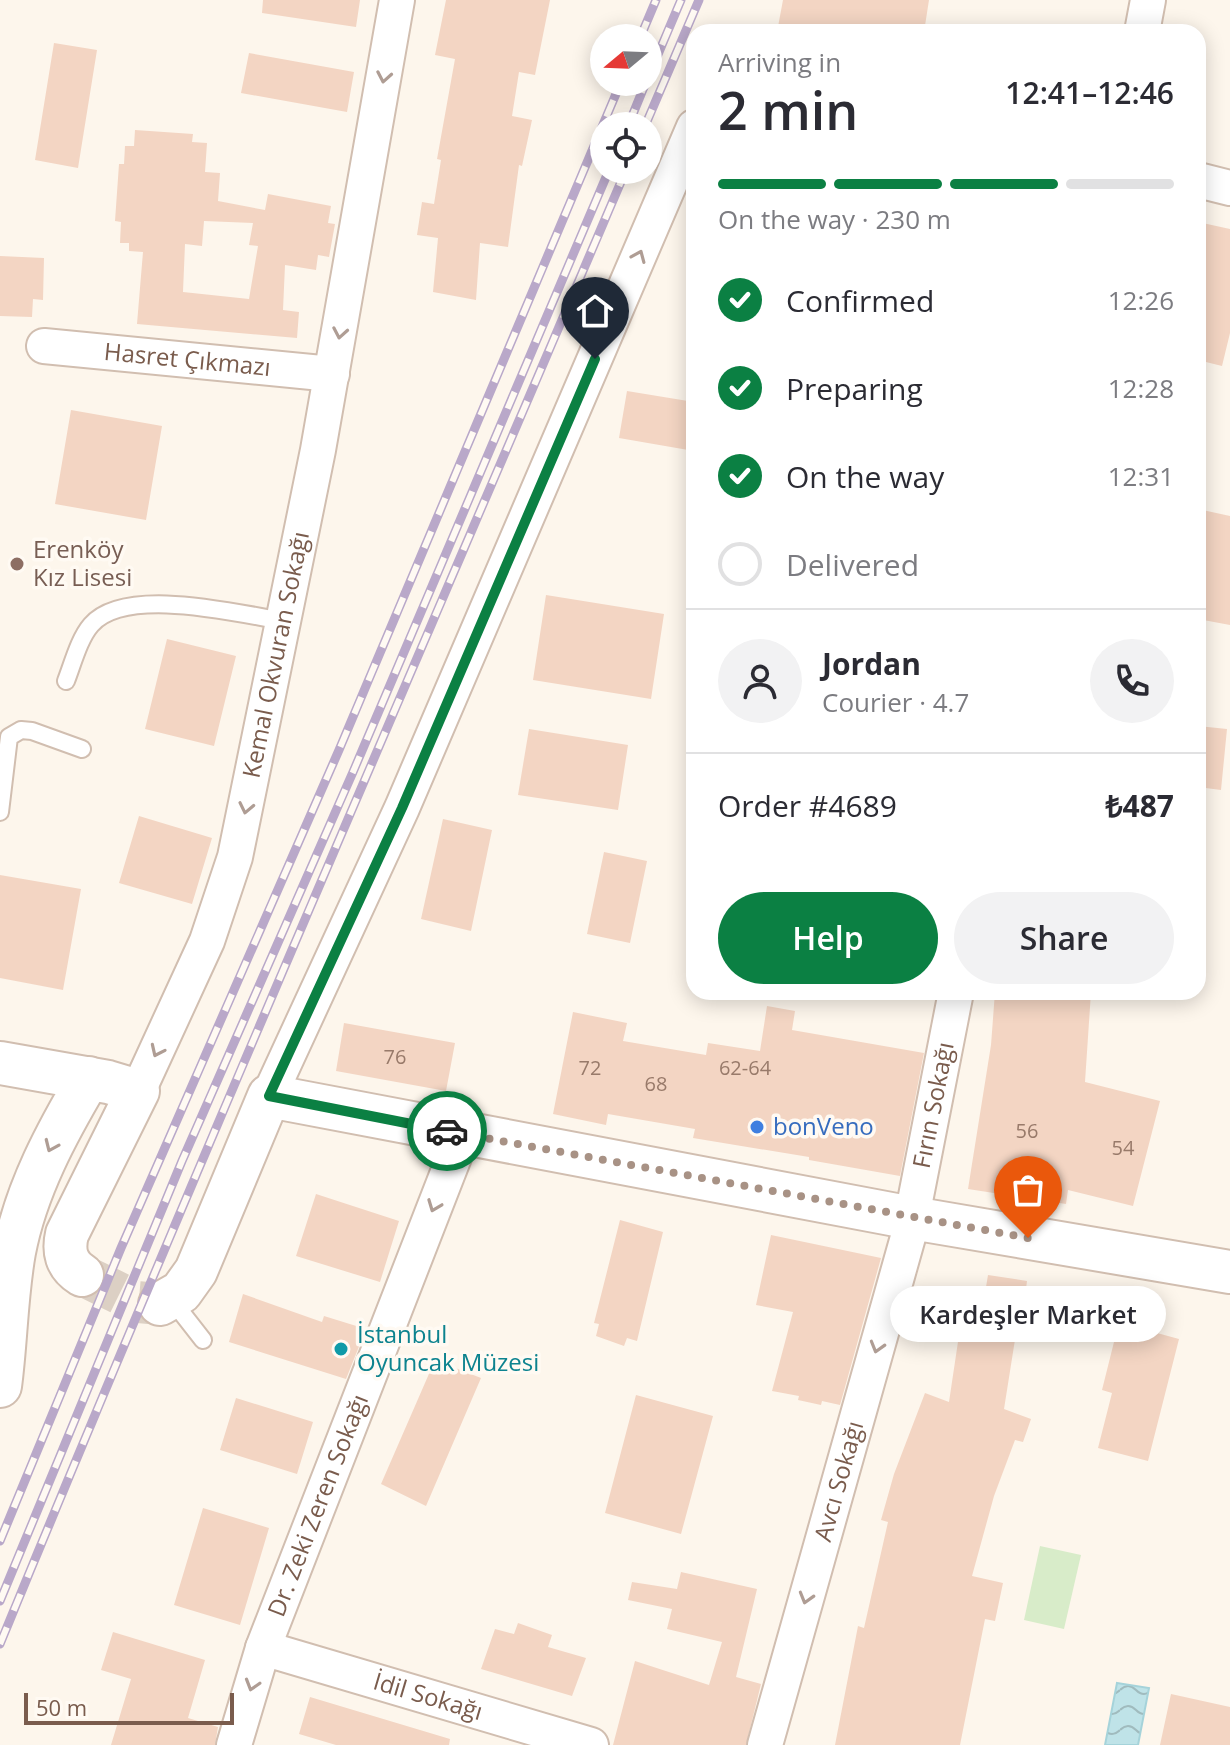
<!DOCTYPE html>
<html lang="en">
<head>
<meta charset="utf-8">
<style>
	body { margin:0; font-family:"Open Sans",sans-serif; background:#f2f2f3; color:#2b2b33; height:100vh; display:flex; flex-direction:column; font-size:30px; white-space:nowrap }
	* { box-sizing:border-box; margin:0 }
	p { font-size:26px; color:#7c7c81 }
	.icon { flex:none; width:44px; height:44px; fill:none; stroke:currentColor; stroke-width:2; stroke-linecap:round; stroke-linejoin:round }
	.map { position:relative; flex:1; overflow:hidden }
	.drawer { position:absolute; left:686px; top:24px; width:520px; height:976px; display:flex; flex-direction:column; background:#fff; border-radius:24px; box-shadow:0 4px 20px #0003 }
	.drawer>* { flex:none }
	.needle { width:52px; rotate:251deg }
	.fabs { position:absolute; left:590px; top:24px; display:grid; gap:16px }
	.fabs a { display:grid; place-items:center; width:72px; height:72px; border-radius:50%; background:#fff; box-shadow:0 4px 20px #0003; font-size:40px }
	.scale { position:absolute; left:24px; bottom:20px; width:210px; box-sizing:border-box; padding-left:8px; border:4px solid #7a5c4d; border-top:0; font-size:22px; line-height:28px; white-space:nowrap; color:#7a5c4d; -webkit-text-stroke:6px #fffaf3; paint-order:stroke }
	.pin { position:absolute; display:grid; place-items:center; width:68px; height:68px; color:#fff; margin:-82px -34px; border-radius:50% 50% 50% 0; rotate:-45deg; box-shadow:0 0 8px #0007 }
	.pin .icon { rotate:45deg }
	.courier { position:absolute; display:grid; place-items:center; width:80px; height:80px; margin:-40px; border:6px solid #0b8043; border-radius:50%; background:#fff; color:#222; box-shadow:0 2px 10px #0007 }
	.bubble { position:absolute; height:56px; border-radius:28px; background:#fff; box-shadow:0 4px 20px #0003; font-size:26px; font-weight:600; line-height:56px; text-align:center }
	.head em { font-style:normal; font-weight:600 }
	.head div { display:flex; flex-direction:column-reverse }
	.head { display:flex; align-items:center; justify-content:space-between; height:136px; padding:0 32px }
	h1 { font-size:52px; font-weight:600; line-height:60px }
	.bar { display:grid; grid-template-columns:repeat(4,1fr); gap:12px 8px; align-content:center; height:96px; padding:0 32px }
	.bar i { height:10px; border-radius:6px; background:#e1e1e2 }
	.bar .active { background:#0b8043 }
	.bar p { grid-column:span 4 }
	.line { display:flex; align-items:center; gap:20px; padding:0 32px; border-top:2px solid #e1e1e2 }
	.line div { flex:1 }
	.round { display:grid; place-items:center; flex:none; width:84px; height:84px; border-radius:42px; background:#f2f2f3 }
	ol { padding:0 32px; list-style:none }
	li { display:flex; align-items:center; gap:24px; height:88px }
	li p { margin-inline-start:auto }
	li .icon { padding:8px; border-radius:50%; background:#0b8043; color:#fff; stroke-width:4 }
	li:last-child { color:#7c7c81 }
	li i { width:44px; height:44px; border:4px solid #e1e1e2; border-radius:50% }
	.cta { display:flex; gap:16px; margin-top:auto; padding:16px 32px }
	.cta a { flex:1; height:92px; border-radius:48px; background:#0b8043; color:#fff; font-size:32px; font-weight:600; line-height:92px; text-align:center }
	.cta a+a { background:#f2f2f3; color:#2b2b33 }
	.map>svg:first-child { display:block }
	.pitch { fill:#d8ecc9 }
	.water { fill:url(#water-waves); stroke:#a5d3da; stroke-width:2 }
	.building { fill:#f3d5c3; fill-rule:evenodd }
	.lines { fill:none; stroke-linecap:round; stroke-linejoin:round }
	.tertiary-tunnel { stroke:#dcd0c4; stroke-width:42; stroke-dasharray:42 21; stroke-linecap:butt }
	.service-casing { stroke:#d1beb0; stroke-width:20 }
	.minor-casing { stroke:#d1beb0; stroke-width:38 }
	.tertiary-casing { stroke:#d1beb0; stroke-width:46 }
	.service { stroke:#fff; stroke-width:16 }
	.minor { stroke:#fff; stroke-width:34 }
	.tertiary { stroke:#fff; stroke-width:42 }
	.rail-casing { stroke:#b9a8c9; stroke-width:9 }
	.rail { stroke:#fffaf3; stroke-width:6; stroke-dasharray:18; stroke-linecap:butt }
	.oneway { stroke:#af9d94 }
	.done { stroke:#a89285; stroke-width:8; stroke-dasharray:0 14.4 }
	.route { stroke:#0b8043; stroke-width:10 }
	.education-dot { fill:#8d6e63; stroke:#fffaf3; stroke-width:3 }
	.shop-dot { fill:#3f7fe0; stroke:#fffaf3; stroke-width:3 }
	.culture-dot { fill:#0f9aa8; stroke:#fffaf3; stroke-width:3 }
	.labels { text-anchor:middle; stroke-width:7; stroke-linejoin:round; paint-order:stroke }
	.number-label { font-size:20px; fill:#987a6a }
	.street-label { font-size:24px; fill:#7a5c4d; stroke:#fffaf3 }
	.education-label { font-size:24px; fill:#785e54; stroke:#fffaf3; text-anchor:start }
	.shop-label { font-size:24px; fill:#366cbe; stroke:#fffaf3; text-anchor:start }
	.culture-label { font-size:24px; fill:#0d838f; stroke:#fffaf3; text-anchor:start }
</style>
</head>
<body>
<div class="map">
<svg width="1230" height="1745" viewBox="0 0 1230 1745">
	<defs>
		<pattern id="water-waves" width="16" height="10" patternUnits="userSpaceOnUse" patternTransform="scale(2)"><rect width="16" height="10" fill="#bfe3e8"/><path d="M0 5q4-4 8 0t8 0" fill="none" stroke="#a0bbbe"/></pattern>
	</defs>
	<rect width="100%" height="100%" fill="#fdf6ec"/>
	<path class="pitch" d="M 1040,1546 L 1081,1555 L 1064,1629 L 1024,1620 Z"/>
	<path class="water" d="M 1117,1683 L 1149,1688 L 1138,1745 L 1105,1745 Z"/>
	<path class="building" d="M 263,0 L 360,0 L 356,27 L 262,13 Z
		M 446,0 L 550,0 L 535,75 L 519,72 L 512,116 L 532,120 L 522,166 L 519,165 L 508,247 L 480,243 L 476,300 L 433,292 L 438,238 L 417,235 L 422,202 L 434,204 L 441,160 L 437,159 L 455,59 L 435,55 Z
		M 783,0 L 929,0 L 924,32 L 777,32 Z
		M 54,43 L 97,50 L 78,168 L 35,160 Z
		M 249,53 L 354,72 L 347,112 L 241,93 Z
		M 135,130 L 193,134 L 192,142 L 207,143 L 205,172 L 220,173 L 218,201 L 265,210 L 268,194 L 331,206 L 328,223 L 335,224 L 329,257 L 318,255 L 316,270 L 285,265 L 283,310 L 299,312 L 297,338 L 137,324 L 143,252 L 129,251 L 129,243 L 120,243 L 121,222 L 115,221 L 119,164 L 124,164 L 125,146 L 134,146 ZM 204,221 L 253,223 L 249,245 L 258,246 L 249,299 L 183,292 L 185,244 L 202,246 Z
		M 1198,222 L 1230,229 L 1230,333 L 1222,366 L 1198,360 Z
		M 0,256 L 44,258 L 43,300 L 33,299 L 32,317 L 0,316 Z
		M 627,391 L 694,402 L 694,451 L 619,438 Z
		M 71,410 L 162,426 L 146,520 L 55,504 Z
		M 1198,509 L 1230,516 L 1230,625 L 1198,619 Z
		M 546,595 L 664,614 L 651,699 L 533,680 Z
		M 167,639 L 236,656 L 214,746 L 145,729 Z
		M 1198,726 L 1227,729 L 1221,790 L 1198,787 Z
		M 529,729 L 628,745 L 618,810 L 518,795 Z
		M 139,816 L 212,838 L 192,904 L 119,883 Z
		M 443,819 L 492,830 L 471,931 L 421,919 Z
		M 604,852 L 647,861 L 630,943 L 587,934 Z
		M 0,875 L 81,889 L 63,990 L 0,978 Z
		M 995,992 L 1091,992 L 1085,1082 L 1160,1101 L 1133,1206 L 1068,1190 L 1066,1204 L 968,1189 L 991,1045 Z
		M 767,1006 L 795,1011 L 792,1030 L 924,1053 L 900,1176 L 809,1160 L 809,1157 L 693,1138 L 695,1129 L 608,1114 L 606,1125 L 553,1114 L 573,1012 L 627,1023 L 623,1041 L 706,1055 L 708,1043 L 760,1051 Z
		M 344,1023 L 455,1043 L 446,1091 L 336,1071 Z
		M 316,1194 L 399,1221 L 380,1282 L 296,1256 Z
		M 620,1220 L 663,1232 L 637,1341 L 627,1338 L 624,1346 L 596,1336 L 599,1324 L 594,1323 Z
		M 771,1235 L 881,1258 L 840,1405 L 822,1401 L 821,1405 L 798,1400 L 799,1396 L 772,1391 L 793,1312 L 756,1305 Z
		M 988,1275 L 1027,1281 L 1026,1289 L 1052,1293 L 1046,1331 L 1017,1327 L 1004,1409 L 1031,1419 L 1023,1442 L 1015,1440 L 994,1496 L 972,1576 L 1003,1583 L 995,1621 L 985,1619 L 960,1745 L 835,1745 L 858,1626 L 864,1628 L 888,1522 L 881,1520 L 894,1474 L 925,1393 L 949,1402 L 959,1335 L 950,1334 L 955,1302 L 970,1305 L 973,1291 L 985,1293 Z
		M 243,1294 L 322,1322 L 324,1316 L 366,1329 L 346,1379 L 229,1342 Z
		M 1135,1327 L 1179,1339 L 1148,1461 L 1098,1448 L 1112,1393 L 1102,1390 L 1115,1338 L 1131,1342 Z
		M 435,1360 L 481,1378 L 426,1506 L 381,1484 Z
		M 636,1395 L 713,1416 L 681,1534 L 605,1513 Z
		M 236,1398 L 313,1422 L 297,1474 L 220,1450 Z
		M 203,1508 L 269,1528 L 240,1625 L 174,1605 Z
		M 681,1572 L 757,1589 L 736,1677 L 761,1684 L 746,1745 L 613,1745 L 635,1661 L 709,1685 L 722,1642 L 667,1629 L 672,1609 L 628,1600 L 632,1582 L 677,1589 Z
		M 518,1623 L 552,1635 L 548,1647 L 586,1658 L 572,1696 L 481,1669 L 495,1629 L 514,1634 Z
		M 113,1632 L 205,1660 L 188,1718 L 218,1727 L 215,1745 L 111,1745 L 131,1679 L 101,1670 Z
		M 1171,1694 L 1230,1707 L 1230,1745 L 1160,1745 Z
		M 310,1697 L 450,1739 L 449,1745 L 336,1745 L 299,1734 Z"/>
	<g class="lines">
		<path class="tertiary-tunnel" d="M 82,1275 L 137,1302 L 160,1304"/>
		<defs>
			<path id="service" d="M 66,681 C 73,663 79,639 91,625 C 125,585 239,614 284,621
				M 0,812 L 9,737 L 21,730 L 32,731 L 82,749
				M 171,1299 L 203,1340"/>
			<g id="minor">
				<path d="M 1142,32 L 1148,0"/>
				<path d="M 1198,180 L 1230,188"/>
				<path id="s1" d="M 44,346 L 332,374"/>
				<path id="s2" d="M 138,1091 L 207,941 L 235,857 L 318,450 L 397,0"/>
				<path d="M 269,1096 L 402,808 L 694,127"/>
				<path id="s3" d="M 263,1648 L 591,1745"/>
				<path id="s4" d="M 234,1745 L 263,1648 L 463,1134"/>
				<path id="s5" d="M 765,1745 L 908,1237 L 956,992"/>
			</g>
			<path id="tertiary" d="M 0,1063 L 108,1082 L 138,1091 L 67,1234 C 63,1251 66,1265 82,1275
				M 160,1304 L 181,1292 L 196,1271 L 269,1096 L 912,1218 L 1230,1272
				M 0,1386 C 6,1342 6,1296 14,1252 C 26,1189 57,1132 89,1078"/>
		</defs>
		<use href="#service" class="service-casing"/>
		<use href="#minor" class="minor-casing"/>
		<use href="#tertiary" class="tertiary-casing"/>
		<use href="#service" class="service"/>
		<use href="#minor" class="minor"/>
		<use href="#tertiary" class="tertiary"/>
		<defs>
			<path id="rail" d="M 640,38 L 656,0
				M 648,78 L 681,0
				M 628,126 L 646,82
				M 645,126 L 699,0
				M 0,1541 L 121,1248 L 339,750 L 621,82
				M 0,1601 L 182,1161 L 353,772 L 609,170
				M 0,1644 C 203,1150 417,661 626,170"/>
		</defs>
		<use href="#rail" class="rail-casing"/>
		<use href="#rail" class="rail"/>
	</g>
	<defs><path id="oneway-chevron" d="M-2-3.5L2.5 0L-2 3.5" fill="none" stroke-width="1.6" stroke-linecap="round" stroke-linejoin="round" transform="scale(2)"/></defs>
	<g class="oneway">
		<use href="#oneway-chevron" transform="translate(384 77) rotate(100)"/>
		<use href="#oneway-chevron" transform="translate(639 256) rotate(-67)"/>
		<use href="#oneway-chevron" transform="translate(340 333) rotate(100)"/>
		<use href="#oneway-chevron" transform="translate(246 808) rotate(102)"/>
		<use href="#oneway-chevron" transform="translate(157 1051) rotate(115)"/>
		<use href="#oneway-chevron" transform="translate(51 1146) rotate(114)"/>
		<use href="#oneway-chevron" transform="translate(434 1206) rotate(111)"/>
		<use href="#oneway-chevron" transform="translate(877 1347) rotate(106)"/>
		<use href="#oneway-chevron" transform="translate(806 1598) rotate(106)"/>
		<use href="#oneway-chevron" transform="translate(252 1685) rotate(107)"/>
	</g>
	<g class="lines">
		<path class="done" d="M 447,1131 L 1028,1238"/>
		<path class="route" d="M 447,1131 L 269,1096 L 402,808 L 595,359"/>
	</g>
	<circle class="education-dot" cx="17" cy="564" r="8"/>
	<circle class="shop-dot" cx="757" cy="1127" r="8"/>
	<circle class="culture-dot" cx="341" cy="1349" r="8"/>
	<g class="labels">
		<g class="number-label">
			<text x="395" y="1064">76</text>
			<text x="590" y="1075">72</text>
			<text x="745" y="1075">62-64</text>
			<text x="656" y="1091">68</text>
			<text x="1027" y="1138">56</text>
			<text x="1123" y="1155">54</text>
		</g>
		<g class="street-label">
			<text dy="8" stroke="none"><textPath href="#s1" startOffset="144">Hasret Çıkmazı</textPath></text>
			<text dy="8" stroke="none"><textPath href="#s2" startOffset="460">Kemal Okvuran Sokağı</textPath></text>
			<text dy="8" stroke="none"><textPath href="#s5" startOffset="662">Fırın Sokağı</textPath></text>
			<text dy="8" stroke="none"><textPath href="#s5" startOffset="274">Avcı Sokağı</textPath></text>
			<text dy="8" stroke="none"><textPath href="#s4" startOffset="254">Dr. Zeki Zeren Sokağı</textPath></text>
			<text dy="8" stroke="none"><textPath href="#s3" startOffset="172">İdil Sokağı</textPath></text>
		</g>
		<g class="education-label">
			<text x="33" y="558">Erenköy<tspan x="33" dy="28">Kız Lisesi</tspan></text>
		</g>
		<g class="shop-label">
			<text x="773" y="1135">bonVeno</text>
		</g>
		<g class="culture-label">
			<text x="357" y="1343">İstanbul<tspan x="357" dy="28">Oyuncak Müzesi</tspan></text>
		</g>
	</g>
</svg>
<div class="fabs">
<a><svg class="needle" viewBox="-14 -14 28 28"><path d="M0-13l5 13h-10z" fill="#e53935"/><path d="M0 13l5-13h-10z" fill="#7c7c81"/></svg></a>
<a><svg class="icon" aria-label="locate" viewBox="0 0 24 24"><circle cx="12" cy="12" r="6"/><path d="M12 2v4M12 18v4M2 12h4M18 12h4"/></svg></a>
</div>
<div class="scale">50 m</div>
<div class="pin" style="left:1028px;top:1238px;background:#ea580c"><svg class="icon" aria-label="bag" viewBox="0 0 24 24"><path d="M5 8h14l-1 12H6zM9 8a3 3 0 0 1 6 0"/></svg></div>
<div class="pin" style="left:595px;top:359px;background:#1f2937"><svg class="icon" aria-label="home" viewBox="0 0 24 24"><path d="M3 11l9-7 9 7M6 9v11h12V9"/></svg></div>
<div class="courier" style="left:447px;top:1131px"><svg class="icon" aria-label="car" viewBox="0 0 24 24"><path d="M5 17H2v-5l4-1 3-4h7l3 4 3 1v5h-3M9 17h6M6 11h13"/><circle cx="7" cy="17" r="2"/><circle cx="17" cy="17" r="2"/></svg></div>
<div class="bubble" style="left:890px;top:1286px;width:276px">Kardeşler Market</div>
<section class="drawer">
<div class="head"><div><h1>2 min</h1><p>Arriving in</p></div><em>12:41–12:46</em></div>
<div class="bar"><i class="active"></i><i class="active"></i><i class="active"></i><i></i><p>On the way · 230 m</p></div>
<ol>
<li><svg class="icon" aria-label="check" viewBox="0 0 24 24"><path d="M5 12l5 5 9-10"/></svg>Confirmed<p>12:26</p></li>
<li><svg class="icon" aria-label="check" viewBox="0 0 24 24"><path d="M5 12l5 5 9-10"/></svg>Preparing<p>12:28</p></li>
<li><svg class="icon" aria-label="check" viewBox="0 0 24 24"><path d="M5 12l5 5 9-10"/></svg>On the way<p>12:31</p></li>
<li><i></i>Delivered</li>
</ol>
<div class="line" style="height:144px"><a class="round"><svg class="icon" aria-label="person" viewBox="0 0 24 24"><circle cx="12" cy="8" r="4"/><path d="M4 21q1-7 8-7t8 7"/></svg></a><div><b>Jordan</b><p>Courier · 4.7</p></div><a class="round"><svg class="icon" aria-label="phone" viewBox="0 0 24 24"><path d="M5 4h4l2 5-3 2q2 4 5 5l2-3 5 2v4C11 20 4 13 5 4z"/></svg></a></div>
<div class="line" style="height:104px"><div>Order #4689</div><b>₺487</b></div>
<div class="cta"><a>Help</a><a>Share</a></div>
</section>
</div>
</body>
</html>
